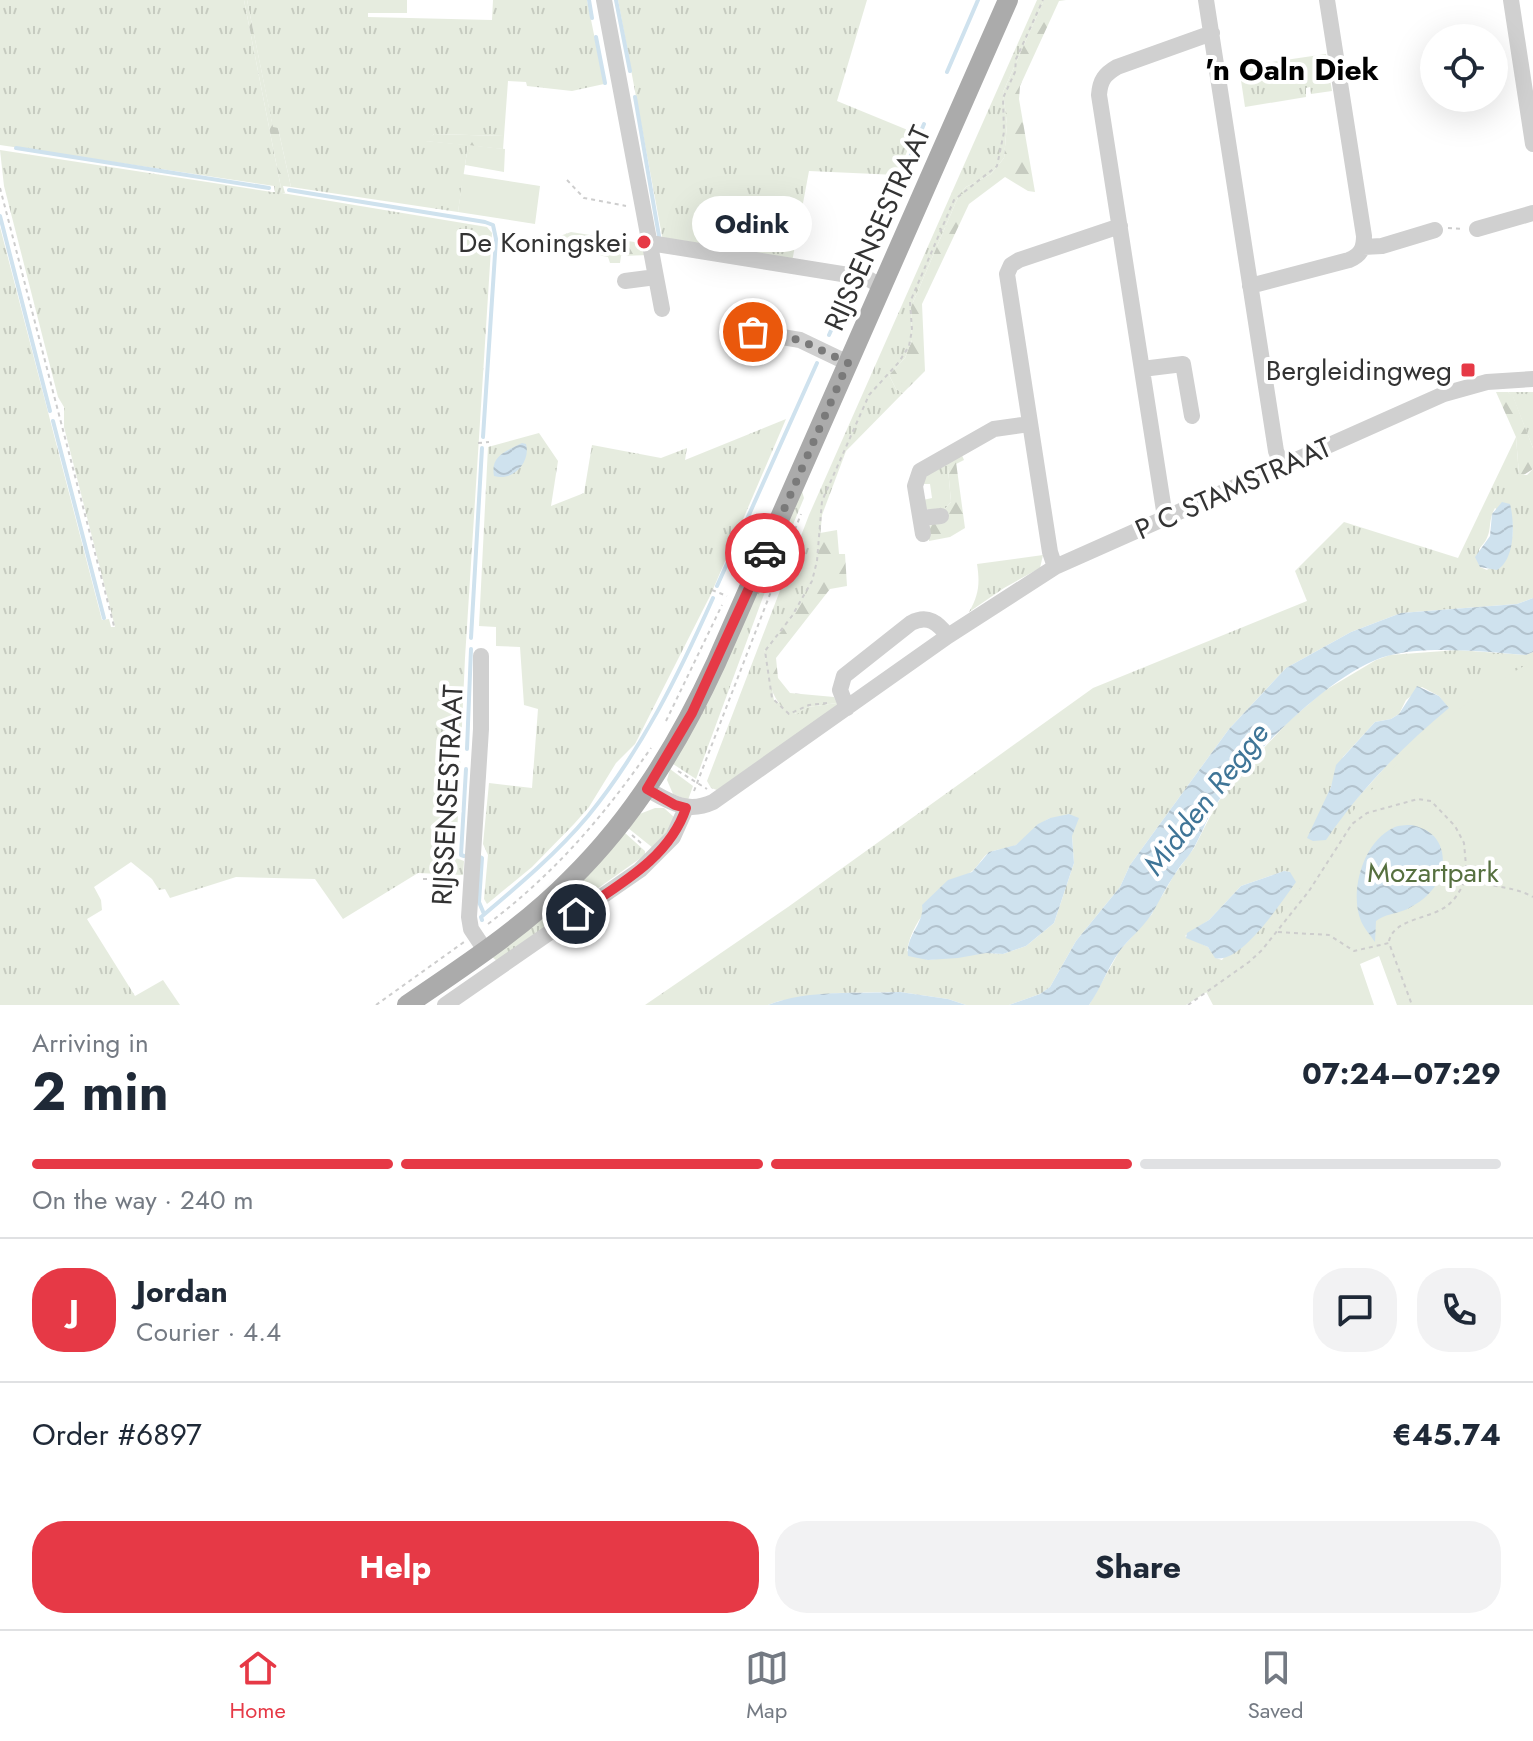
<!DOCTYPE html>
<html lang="en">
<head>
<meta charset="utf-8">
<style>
	body { margin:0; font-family:Jost,sans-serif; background:#f2f2f3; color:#1f2937; height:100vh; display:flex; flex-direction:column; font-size:30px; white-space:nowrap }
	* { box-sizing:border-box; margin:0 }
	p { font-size:26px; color:#747a83 }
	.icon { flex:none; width:44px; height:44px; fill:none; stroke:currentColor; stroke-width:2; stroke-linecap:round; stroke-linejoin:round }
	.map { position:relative; height:1005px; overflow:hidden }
	.side { display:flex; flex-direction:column; background:#fff; flex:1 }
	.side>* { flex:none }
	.controls { position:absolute; left:1420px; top:24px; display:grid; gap:16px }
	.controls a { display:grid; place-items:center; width:88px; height:88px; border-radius:50%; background:#fff; box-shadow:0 8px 32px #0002; font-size:40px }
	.pin { position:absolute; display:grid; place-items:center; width:68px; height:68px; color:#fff; margin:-34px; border:4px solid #fff; border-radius:50%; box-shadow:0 2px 8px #0007 }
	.courier { position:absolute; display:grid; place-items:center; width:80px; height:80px; margin:-40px; border:6px solid #e63946; border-radius:50%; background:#fff; color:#222; box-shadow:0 2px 10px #0007 }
	.bubble { position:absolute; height:56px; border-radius:28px; background:#fff; box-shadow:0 8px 32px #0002; font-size:26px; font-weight:700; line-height:56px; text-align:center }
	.head em { font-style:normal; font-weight:700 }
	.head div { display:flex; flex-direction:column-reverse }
	.head { display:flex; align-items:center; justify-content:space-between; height:136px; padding:0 32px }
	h1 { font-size:52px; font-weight:700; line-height:60px }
	.bar { display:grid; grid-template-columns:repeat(4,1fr); gap:12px 8px; align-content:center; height:96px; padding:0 32px }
	.bar i { height:10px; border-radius:6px; background:#e0e1e3 }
	.bar .current { background:#e63946 }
	.bar p { grid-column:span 4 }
	.line { display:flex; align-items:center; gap:20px; padding:0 32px; border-top:2px solid #e0e1e3 }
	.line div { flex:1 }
	.round { display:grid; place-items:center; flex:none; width:84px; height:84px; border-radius:32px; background:#f2f2f3 }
	.cta { display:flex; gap:16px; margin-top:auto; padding:16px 32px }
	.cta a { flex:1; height:92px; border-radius:32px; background:#e63946; color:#fff; font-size:32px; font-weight:700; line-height:92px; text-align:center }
	.cta a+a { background:#f2f2f3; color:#1f2937 }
	.menu { display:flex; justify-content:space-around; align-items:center; height:112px; border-top:2px solid #e0e1e3; background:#fff; font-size:22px; color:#747a83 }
	.menu a { display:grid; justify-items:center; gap:4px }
	.menu .current { color:#e63946 }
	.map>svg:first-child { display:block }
	.grass { fill:url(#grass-tufts); fill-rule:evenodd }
	.forest { fill:url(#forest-firs) }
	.park { fill:#e6ecdf }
	.water { fill:url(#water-waves) }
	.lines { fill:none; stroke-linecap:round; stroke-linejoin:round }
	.stream { stroke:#cfe2ee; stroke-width:4 }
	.path { stroke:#cdcdcd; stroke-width:2; stroke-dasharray:4 4; stroke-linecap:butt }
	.minor { stroke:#d0d0d0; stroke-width:16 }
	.major { stroke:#ababab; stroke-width:20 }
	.done { stroke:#7a7a7a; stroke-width:8; stroke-dasharray:0 14.4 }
	.route { stroke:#e63946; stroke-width:10 }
	.poi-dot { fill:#e63946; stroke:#fff; stroke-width:3 }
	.labels { text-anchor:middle; stroke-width:8; stroke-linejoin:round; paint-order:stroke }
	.street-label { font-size:28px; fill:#333; stroke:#fff }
	.poi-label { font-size:28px; fill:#333; stroke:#fff; text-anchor:end }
	.park-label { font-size:28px; fill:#56703f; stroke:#fff }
	.neighbourhood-label { font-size:30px; font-weight:bold; fill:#000; stroke:#fff }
	.water-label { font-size:30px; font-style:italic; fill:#3f7597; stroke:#fff }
</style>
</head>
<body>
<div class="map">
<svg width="1533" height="1005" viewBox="0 0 1533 1005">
	<defs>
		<pattern id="grass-tufts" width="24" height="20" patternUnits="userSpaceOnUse" patternTransform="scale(2)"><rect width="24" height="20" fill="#e6ecdf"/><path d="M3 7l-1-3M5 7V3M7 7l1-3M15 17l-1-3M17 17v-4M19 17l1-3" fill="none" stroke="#c6cbc0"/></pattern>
		<pattern id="forest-firs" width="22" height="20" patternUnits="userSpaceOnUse" patternTransform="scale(2)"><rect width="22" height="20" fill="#e6ecdf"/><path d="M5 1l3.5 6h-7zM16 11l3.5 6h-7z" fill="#c6cbc0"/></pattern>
		<pattern id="water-waves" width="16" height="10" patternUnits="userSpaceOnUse" patternTransform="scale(2)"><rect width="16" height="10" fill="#cfe2ee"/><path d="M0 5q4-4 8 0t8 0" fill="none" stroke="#b2c2cd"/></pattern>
	</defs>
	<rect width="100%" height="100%" fill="#fff"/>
	<path class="grass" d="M 0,0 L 244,0 L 282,193 L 481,226 L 487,227 L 492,233 L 465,658 L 456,858 L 464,861 L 463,875 L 418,873 L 343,919 L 315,879 L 236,877 L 170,898 L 165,889 L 159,890 L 152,879 L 131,862 L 94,887 L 101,900 L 102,910 L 87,919 L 135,996 L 163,980 L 180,1005 L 0,1005 L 0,227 L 102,620 L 109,619 L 111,627 L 115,627 L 64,427 L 64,407 L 58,397 L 4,186 L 0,150 L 272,192 L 275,192 L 274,186 L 0,145 Z
		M 247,0 L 368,0 L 368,17 L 492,20 L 493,0 L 587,0 L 604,84 L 572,91 L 527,86 L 526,82 L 508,81 L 504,136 L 434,134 L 426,141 L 468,145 L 458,212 L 291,187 L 278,128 L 273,128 Z
		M 618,0 L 867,0 L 837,101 L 915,133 L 897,175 L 809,171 L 792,262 L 663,241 Z
		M 1037,0 L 1044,0 L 1003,92 L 1007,124 L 1004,158 L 991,174 L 966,187 L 959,195 L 911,307 L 912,340 L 905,358 L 889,375 L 896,389 L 903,393 L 846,451 L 822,515 L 818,562 L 806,598 L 784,630 L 764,651 L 774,700 L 796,714 L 808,707 L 837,703 L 838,705 L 717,790 L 711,788 L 707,781 L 809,515 Z
		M 1326,54 L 1332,91 L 1311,94 L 1310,87 L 1306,88 L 1306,97 L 1245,107 L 1239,67 Z
		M 1508,392 L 1533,392 L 1533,448 L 1513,397 Z
		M 786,419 L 711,594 L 635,744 L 616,763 L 589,807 L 574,824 L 532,867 L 487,904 L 484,899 L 488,855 L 483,844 L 489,783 L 532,788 L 538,709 L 524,705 L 520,647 L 496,646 L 496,627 L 479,626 L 488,447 L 539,433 L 558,461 L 551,506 L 584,493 L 592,445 L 661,458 L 687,448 L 685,460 Z
		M 1516,437 L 1519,475 L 1527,475 L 1533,469 L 1533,598 L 1517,604 L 1401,613 L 1351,632 L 1286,668 L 1229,729 L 1130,865 L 1120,887 L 1076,941 L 1050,987 L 1040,994 L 1009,1005 L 966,1005 L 948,999 L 900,992 L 837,993 L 779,1001 L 768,1005 L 645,1005 L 788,907 L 1093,688 L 1307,601 L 1295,571 L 1344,522 L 1458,558 ZM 1495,508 L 1512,521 C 1516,545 1504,554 1487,570 L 1480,567 L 1479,549 C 1495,533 1486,524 1495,508 ZM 1050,818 L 1072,836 L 1074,863 L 1054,923 L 1026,946 L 1003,954 L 986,953 L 928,960 L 907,951 C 913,915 943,891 971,872 C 978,867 981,859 987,854 C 995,848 1008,850 1016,845 C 1029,837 1036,825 1050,818 Z
		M 961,453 L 964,460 L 948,468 L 951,502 L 943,511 L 926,509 L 923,500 L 932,498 L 930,484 L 920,484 L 921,479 Z
		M 801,488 L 804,498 L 763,597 L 696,779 L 673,764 Z
		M 1043,555 L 1040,568 L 1004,588 L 969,612 C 979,595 980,583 977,564 Z
		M 1457,650 L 1526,655 L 1533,652 L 1533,1005 L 1375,942 L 1218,985 L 1186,1005 L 1089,1005 L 1120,950 L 1152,914 L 1157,900 L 1162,896 L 1174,875 L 1194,848 L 1216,805 L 1235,779 L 1289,721 L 1324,691 L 1376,660 L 1390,655 ZM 1422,687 L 1439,696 L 1448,708 L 1406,744 L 1341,816 L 1330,789 L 1343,757 L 1375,722 L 1391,719 L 1399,714 L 1406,700 ZM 1284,871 L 1290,872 L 1222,960 L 1216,958 L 1208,947 L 1185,936 L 1209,920 L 1241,886 Z
		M 670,769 L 693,786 L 688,800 L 673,794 L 667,780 Z
		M 655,808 L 664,808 L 674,817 L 673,825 L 653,848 L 628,828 L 637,815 Z
		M 624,832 L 645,851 L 645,855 L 597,889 L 598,894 L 499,963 L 490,955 Z"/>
	<path class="forest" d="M 244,0 L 247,0 L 273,127 L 278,128 L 291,187 L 283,186 L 285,193 L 282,193 Z
		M 1044,0 L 1066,0 L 1059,1 L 1020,86 L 1019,99 L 1035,192 L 1028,191 L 1005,177 L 969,204 L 922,304 L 925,371 L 903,393 L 896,389 L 889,375 L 905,358 L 912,340 L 911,307 L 959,195 L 966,187 L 991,174 L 1004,158 L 1007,124 L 1003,92 Z
		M 434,134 L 504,136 L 503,149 L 424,141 Z
		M 571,232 L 647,244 L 649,255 L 621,256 L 620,263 L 610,263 L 608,257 L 545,245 L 546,237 L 560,236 Z
		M 1496,392 L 1508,392 L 1513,396 L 1533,448 L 1533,469 L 1522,476 L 1519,475 L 1516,437 Z
		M 956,462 L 965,528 L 950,537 L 929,541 L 929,527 L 951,502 L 948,468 Z
		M 837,530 L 839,554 L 845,554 L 847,586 L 830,589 L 776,658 L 778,678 L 790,693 L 834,697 L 837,703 L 808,707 L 797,714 C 768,707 769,674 764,651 C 801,611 816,589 820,533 Z"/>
	<path class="park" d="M 368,0 L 407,0 L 407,13 L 368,13 Z
		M 468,145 L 505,149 L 504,172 L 465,165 Z
		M 463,174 L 540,186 L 535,224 L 458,212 Z
		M 1533,661 L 1533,1005 L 1397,1005 L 1379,956 L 1360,964 L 1374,1005 L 1213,1005 L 1202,984 C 1229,965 1254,946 1276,920 C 1306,884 1327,840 1358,805 C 1408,749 1467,696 1533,661 Z"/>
	<path class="water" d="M 522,443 L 526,444 C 531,462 513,482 494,476 C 490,455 507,451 522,443 Z
		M 1502,502 L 1510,504 C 1515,523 1515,560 1497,570 L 1480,567 L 1475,557 L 1490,536 L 1492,514 Z
		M 1533,598 L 1533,652 L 1526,655 C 1485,652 1427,645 1387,656 C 1332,671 1246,759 1215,806 C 1206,820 1201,836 1193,849 C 1188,858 1180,865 1175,874 C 1166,887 1159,902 1151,915 C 1142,929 1128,939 1119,952 C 1107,969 1101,988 1089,1005 L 1009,1005 L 1040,994 L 1050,987 L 1076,941 L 1120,887 L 1130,865 L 1229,729 L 1286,668 L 1351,632 L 1401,613 L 1517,604 Z
		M 1417,686 L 1439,696 L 1449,708 C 1402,747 1360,790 1326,840 L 1313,841 L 1307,838 L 1331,787 L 1336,765 L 1375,722 L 1391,719 L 1399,714 Z
		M 1069,814 L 1079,818 L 1072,836 L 1074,863 L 1054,923 L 1026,946 L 1003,954 L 986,953 L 958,958 L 928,960 L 908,956 C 905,936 925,923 922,905 L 948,880 L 972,872 L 989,852 L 1016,845 L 1038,824 L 1050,818 Z
		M 1412,825 C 1427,829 1438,835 1442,852 C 1447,879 1429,899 1405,910 C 1395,914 1385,914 1376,921 L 1375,942 C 1371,936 1364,928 1361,921 C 1349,892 1363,842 1393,828 C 1398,825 1406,825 1412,825 Z
		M 1284,871 L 1290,872 L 1296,882 C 1282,901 1241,965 1215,958 L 1208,947 L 1186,938 L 1187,933 L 1209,920 L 1241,886 Z
		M 900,992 L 948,999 L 966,1005 L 768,1005 C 808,989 858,994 900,992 Z"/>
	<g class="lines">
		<path class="stream" d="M 589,0 L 592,18
			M 616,0 L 630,71
			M 596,37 L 605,83
			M 947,72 L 978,0
			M 635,97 L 659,236
			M 16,148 L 269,188
			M 902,176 L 924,124
			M 289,190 L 485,222 L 493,225 L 496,239 L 483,437
			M 0,216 L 50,411
			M 829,335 L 853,281
			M 53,421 L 104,618
			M 717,586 L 817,363
			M 471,638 L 482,448
			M 467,749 L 471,649
			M 464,856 L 461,855 L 466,769
			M 480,857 L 482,858 L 479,902 L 484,914
			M 482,920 L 481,917 C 519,885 556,854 588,816 C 641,751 679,674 713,598"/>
		<path class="path" d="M 567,180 L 584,198 L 626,206
			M 0,188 L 114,626
			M 1448,228 L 1462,229
			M 478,443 L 489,442
			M 712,590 L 727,596
			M 827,703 L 809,705 L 789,714 L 772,698 L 765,651 L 792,616 L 812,581 L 817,561 L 822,501 L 869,395 L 899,362 L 909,346 L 912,330 L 910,302 L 954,200 L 997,166 L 1004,132 L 1003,98 L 1015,72 L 1016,59 L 1043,0
			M 666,721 L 722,605
			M 678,771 L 707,789
			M 694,791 L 801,514
			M 632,835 L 642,844
			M 423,879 L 458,878
			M 488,924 C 555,873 603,817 651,748
			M 1278,932 L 1329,935 L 1354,951 L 1389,943 L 1412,1005
			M 1389,941 C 1394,918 1432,919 1448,905 C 1457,898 1462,887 1466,878
			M 376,1005 L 464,942
			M 1188,1005 L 1249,962 L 1262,950 L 1309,891 L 1352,824 L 1367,813 L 1418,799 L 1431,801 L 1455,826 L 1464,843 L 1467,877 C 1488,888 1512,885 1533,897"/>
		<path class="minor" d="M 604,0 L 662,309
			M 1206,0 L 1276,451 L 1282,466
			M 1511,0 L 1533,144
			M 1477,229 L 1533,213
			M 650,243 L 867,278 L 882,287
			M 1363,247 L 1382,246 L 1435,230
			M 625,281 L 656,277
			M 1250,286 L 1349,260 C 1361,255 1364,248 1364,236 L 1327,0
			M 753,332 L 800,340 L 848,363
			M 1142,369 L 1183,364 L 1192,416
			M 1165,517 L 1099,95 C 1100,80 1105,74 1117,67 L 1212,33
			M 921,518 L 941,516
			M 923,534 L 915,486 L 920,471 L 994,429 L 1029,424
			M 1055,567 L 1050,552 L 1007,274 L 1011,265 L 1019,260 L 1120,226
			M 481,656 L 481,729 L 469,917 L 471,929 L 485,950
			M 847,708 L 840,690 L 844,676 L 911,623 C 928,614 938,623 948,636
			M 647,789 C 670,802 687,814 713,802 L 948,636 L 1055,567 L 1444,394 L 1487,382 L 1533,379
			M 445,1005 L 640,870 L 673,837 L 686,808"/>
		<path class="major" d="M 407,1005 C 464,966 523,928 571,879 C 634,817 679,743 716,663 L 1008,0"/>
	</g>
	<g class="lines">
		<path class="done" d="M 753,332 L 800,340 L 848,363 L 765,553"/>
		<path class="route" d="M 576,914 C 618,885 669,859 686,808 L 675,805 L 647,789 L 692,713 L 765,553"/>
	</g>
	<g class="poi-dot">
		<circle cx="644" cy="242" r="8"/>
		<rect x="1460" y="362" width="16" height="16" rx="4"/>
	</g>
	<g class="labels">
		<g class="street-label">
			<text transform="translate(877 228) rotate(-66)" y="10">RIJSSENSESTRAAT</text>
			<text transform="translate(1233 488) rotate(-24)" y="10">P C STAMSTRAAT</text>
			<text transform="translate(447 795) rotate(-87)" y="10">RIJSSENSESTRAAT</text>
		</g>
		<g class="poi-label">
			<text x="628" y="252">De Koningskei</text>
			<text x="1452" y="380">Bergleidingweg</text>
		</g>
		<g class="park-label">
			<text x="1433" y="882">Mozartpark</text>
		</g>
		<g class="neighbourhood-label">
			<text x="1292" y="80">'n Oaln Diek</text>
		</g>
		<g class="water-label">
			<text transform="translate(1206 799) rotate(-52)" y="10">Midden Regge</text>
		</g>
	</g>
</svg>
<div class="controls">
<a><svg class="icon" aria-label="locate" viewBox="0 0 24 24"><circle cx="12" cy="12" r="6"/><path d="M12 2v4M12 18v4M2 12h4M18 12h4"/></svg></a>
</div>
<div class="pin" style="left:753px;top:332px;background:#ea580c"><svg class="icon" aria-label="bag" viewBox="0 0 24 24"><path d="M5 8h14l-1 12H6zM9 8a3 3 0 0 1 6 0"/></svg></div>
<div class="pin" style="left:576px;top:914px;background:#1f2937"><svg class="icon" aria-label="home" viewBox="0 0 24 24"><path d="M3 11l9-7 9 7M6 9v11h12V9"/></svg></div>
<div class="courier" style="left:765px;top:553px"><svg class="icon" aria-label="car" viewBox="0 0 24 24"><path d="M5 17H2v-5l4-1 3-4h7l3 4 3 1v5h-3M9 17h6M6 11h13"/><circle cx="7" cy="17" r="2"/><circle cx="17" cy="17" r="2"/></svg></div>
<div class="bubble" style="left:692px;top:196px;width:120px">Odink</div>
</div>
<section class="side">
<div class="head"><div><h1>2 min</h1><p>Arriving in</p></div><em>07:24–07:29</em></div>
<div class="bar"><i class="current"></i><i class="current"></i><i class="current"></i><i></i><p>On the way · 240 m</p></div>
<div class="line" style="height:144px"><b class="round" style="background:#e63946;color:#fff">J</b><div><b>Jordan</b><p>Courier · 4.4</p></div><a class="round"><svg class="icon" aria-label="chat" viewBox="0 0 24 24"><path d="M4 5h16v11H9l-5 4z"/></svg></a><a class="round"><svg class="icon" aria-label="phone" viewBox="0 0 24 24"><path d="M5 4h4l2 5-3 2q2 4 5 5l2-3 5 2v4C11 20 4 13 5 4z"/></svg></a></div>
<div class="line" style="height:104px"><div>Order #6897</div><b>€45.74</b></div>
<div class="cta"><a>Help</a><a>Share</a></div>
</section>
<nav class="menu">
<a class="current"><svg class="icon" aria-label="home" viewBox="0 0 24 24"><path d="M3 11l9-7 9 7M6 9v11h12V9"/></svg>Home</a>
<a><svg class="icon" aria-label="map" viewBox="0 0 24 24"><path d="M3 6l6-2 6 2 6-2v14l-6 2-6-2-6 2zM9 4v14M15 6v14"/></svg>Map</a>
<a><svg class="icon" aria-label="saved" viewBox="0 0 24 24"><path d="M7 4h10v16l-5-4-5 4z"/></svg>Saved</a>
</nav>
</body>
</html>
